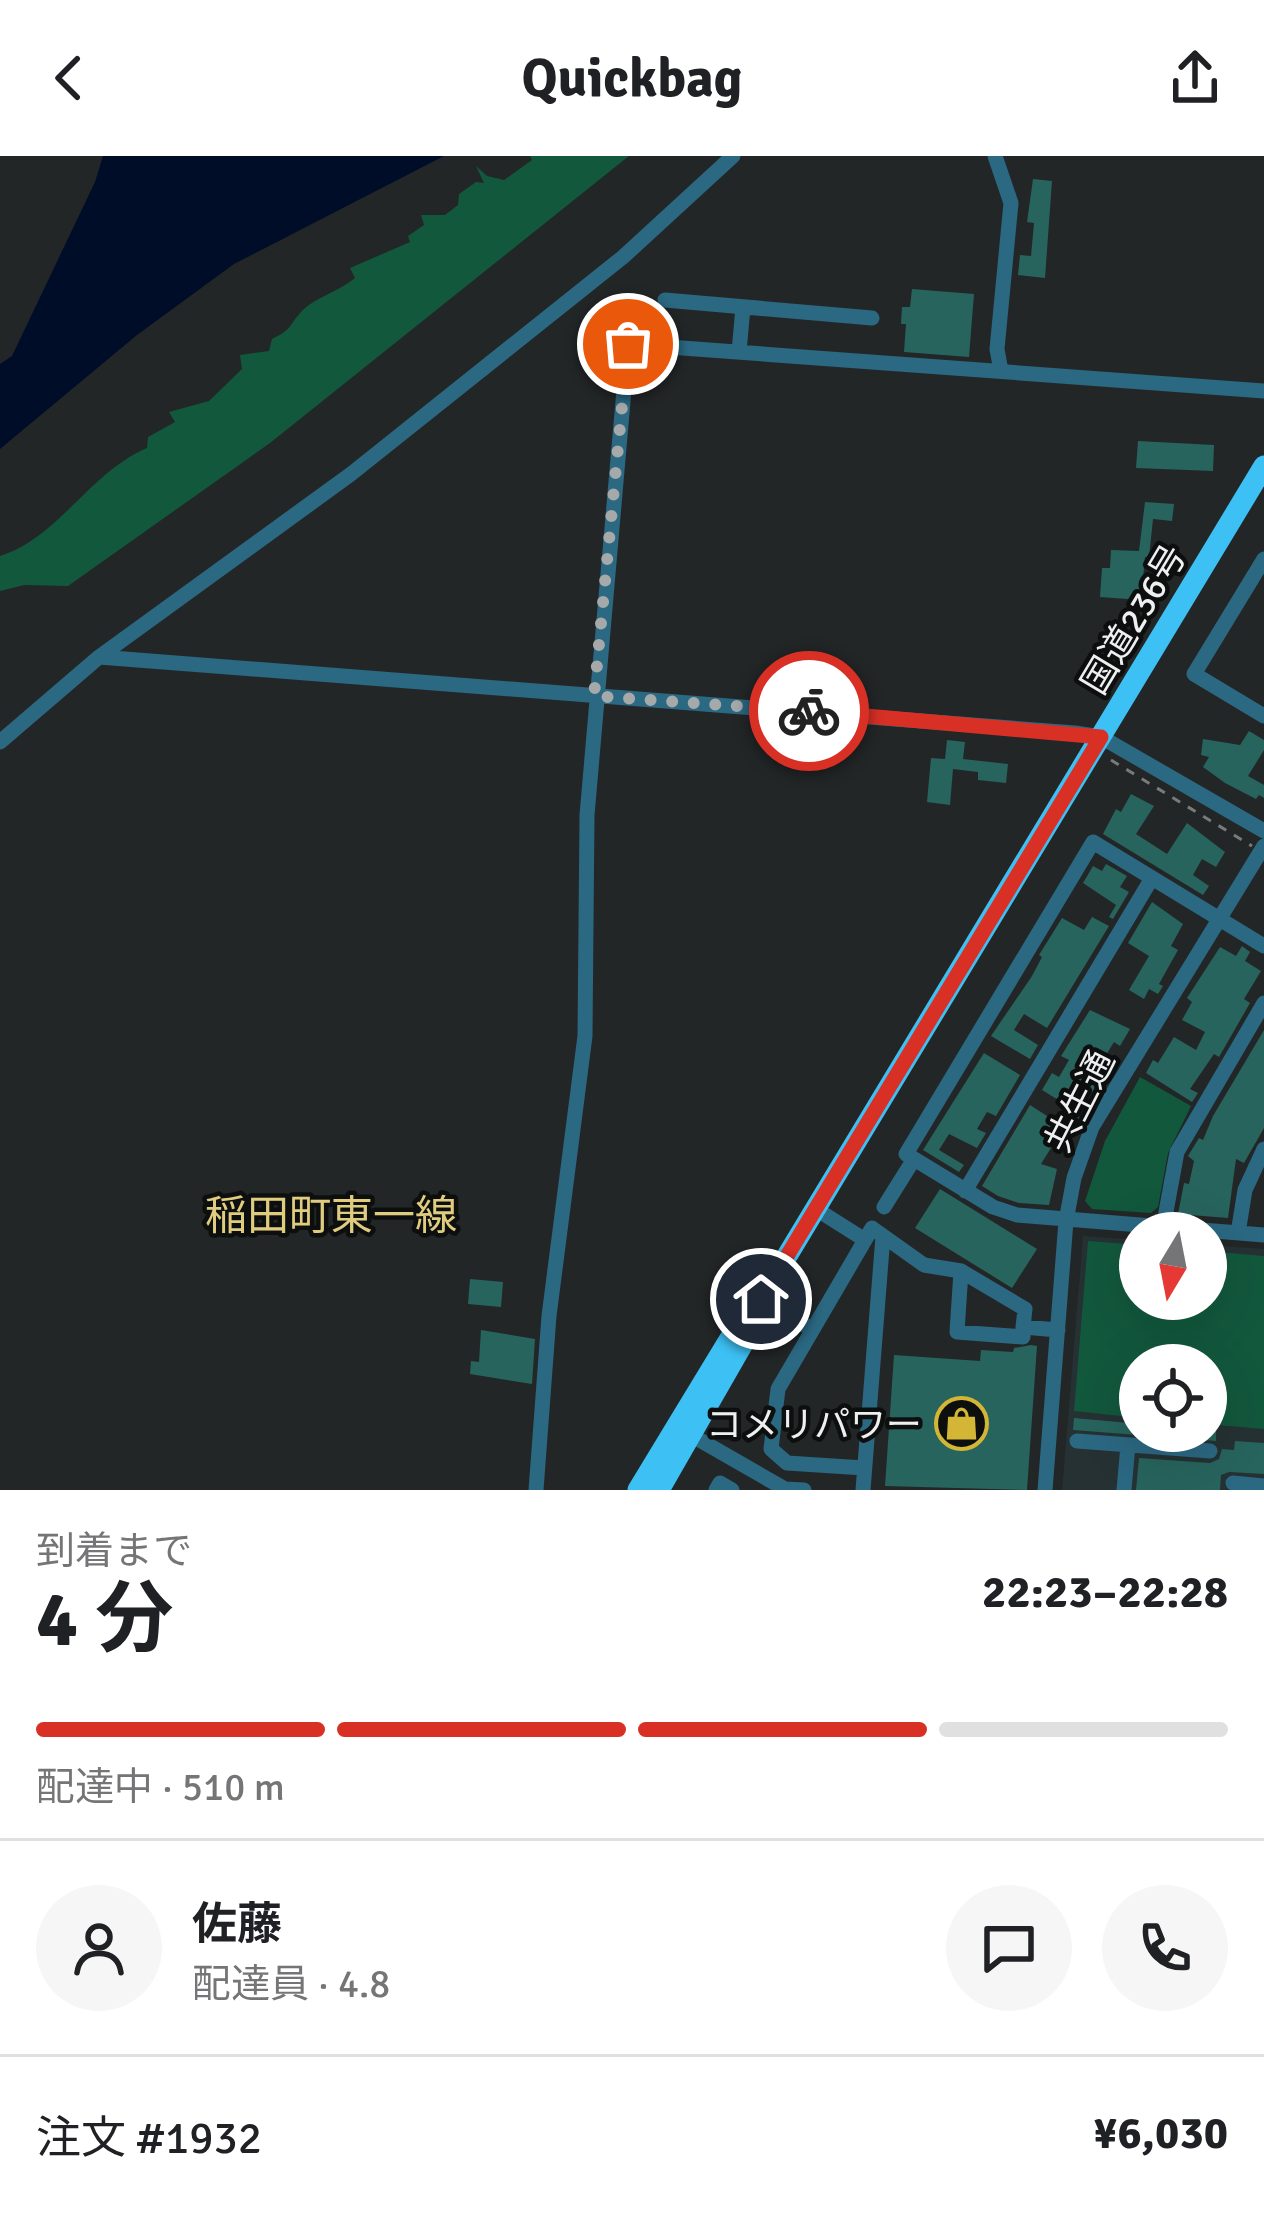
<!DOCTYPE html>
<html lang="ja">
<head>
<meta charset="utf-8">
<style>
	body { margin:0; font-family:Signika,"Noto Sans JP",sans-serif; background:#f6f6f6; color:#202124; height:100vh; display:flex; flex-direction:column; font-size:45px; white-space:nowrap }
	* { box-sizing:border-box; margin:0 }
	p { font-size:39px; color:#757577 }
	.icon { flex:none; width:66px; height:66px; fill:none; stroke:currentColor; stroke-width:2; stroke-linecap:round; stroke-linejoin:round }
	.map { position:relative; height:1334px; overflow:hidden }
	.details { display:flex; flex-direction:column; background:#fff; flex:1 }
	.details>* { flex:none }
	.needle { width:78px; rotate:190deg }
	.tools { position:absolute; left:1119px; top:1056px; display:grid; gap:24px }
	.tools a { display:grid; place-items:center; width:108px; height:108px; border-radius:50%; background:#fff; box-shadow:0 12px 48px #0002; font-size:60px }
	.pin { position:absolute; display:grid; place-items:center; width:102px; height:102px; color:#fff; margin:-51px; border:6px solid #fff; border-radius:50%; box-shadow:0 3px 12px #0007 }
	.courier { position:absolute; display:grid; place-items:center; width:120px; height:120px; margin:-60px; border:9px solid #d93025; border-radius:50%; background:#fff; color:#222; box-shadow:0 3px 15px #0007 }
	.summary em { font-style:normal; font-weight:700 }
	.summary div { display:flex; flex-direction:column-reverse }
	.summary { display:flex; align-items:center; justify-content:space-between; height:204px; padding:0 36px }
	h1 { font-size:78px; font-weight:700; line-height:90px }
	.bar { display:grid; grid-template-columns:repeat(4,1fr); gap:18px 12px; align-content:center; height:144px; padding:0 36px }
	.bar i { height:15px; border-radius:9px; background:#e0e0e0 }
	.bar .selected { background:#d93025 }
	.bar p { grid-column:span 4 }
	.line { display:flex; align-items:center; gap:30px; padding:0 36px; border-top:3px solid #e0e0e0 }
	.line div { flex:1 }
	.round { display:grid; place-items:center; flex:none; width:126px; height:126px; border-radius:63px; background:#f6f6f6 }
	header { display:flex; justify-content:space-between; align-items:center; height:156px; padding:0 36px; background:#fff; font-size:54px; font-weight:700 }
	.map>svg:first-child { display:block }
	.built { fill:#253132; fill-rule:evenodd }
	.green { fill:#12583d }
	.water { fill:#000d28 }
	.building { fill:#27645d }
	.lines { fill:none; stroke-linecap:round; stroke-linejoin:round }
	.path { stroke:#787a7b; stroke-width:3; stroke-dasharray:9 9; stroke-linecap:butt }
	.minor { stroke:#2b6882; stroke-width:15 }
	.highway { stroke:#3dc0f4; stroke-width:21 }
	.done { stroke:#a6a9aa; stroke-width:12; stroke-dasharray:0 21.6 }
	.route { stroke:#d93025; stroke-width:15 }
	.labels { text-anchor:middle; stroke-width:9; stroke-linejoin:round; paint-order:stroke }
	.street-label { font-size:36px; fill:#edeff0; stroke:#0d0f0f }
	.poi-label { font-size:36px; fill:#edeff0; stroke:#0d0f0f; text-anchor:end }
	.quarter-label { font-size:42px; fill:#e0cc7f; stroke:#0d0f0f }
</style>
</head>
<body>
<header><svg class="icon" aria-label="back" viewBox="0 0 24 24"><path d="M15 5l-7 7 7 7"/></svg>Quickbag<svg class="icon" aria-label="share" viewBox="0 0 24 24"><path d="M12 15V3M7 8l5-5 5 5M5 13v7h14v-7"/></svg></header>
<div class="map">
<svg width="1264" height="1334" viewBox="0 0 1264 1334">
	<rect width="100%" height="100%" fill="#232627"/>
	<path class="built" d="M 1083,1080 L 1140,1084 L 1140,1143 L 1206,1143 L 1206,1089 L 1264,1093 L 1264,1334 L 1062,1334 ZM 1140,1209 L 1206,1209 L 1206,1275 L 1140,1275 Z"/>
	<path class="green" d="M 530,0 L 629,0 L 270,287 L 68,430 L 24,429 L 0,435 L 0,400 C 58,382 90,316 147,292 L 148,281 L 175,266 L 169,256 L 209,245 L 242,213 L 240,199 L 269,195 L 272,183 C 293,173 288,170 302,155 C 314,142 340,135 355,122 L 350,112 L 410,86 L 408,80 L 424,69 L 421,59 L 445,59 L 458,49 L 459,38 L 476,26 L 484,27 L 476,10 L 487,20 L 504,24 L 532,4 Z
		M 1140,921 L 1191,950 L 1168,997 L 1158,1051 L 1151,1057 L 1092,1053 L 1085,1045 L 1105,985 Z
		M 1088,1085 L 1140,1089 L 1140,1143 L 1206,1143 L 1206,1095 L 1264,1100 L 1264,1273 L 1206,1268 L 1206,1209 L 1140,1209 L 1140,1262 L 1074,1255 Z"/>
	<path class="water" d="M 103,0 L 444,0 L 234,108 L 137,179 L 0,293 L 0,208 L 12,200 L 95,26 Z"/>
	<path class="building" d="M 1033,23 L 1052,25 L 1045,122 L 1018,119 L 1020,99 L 1031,100 L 1034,67 L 1027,66 Z
		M 912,133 L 974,138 L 969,201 L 904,196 L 906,168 L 901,168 L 902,151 L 910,151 Z
		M 1138,285 L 1214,289 L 1213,315 L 1136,312 Z
		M 1145,346 L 1174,348 L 1172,365 L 1153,363 L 1149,401 L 1145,401 L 1142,433 L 1156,434 L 1155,445 L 1100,441 L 1102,412 L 1110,412 L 1111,394 L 1139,395 Z
		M 1249,575 L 1264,584 L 1264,594 L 1248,620 L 1264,629 L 1264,642 L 1259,639 L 1256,643 L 1225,627 L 1203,611 L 1209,601 L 1201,599 L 1203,583 L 1240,589 Z
		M 947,584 L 965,586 L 963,603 L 1008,608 L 1006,627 L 978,624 L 978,616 L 953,613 L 950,649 L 927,646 L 931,602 L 945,603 Z
		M 1131,638 L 1154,650 L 1136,678 L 1167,698 L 1187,667 L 1225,696 L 1216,711 L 1202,703 L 1193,719 L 1209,730 L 1203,739 L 1103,678 L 1116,653 L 1121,656 Z
		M 1106,708 L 1127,720 L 1120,731 L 1129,736 L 1113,763 L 1109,761 L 1116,749 L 1083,727 L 1093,710 L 1102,715 Z
		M 1152,746 L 1183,768 L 1171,790 L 1178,794 L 1159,828 L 1163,830 L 1158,838 L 1149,833 L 1144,843 L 1129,834 L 1149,800 L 1128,787 Z
		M 1092,761 L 1109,770 L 1047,872 L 1024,858 L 1014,874 L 1038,889 L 1030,903 L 991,880 L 1032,820 L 1042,801 L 1039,799 L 1062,762 L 1084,774 Z
		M 1242,790 L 1250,796 L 1245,805 L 1261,815 L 1244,843 L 1250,847 L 1219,901 L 1214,898 L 1190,933 L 1198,937 L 1192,946 L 1146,917 L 1153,904 L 1158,907 L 1174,881 L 1196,894 L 1205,876 L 1182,864 L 1192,846 L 1187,842 L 1220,791 L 1236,800 Z
		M 1090,854 L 1130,873 L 1120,890 L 1114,886 L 1101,907 L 1107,910 L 1097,927 L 1103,930 L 1097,939 L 1095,938 L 1060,990 L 1054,987 L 1041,1008 L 1057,1013 L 1049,1049 L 1019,1047 L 998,1040 L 982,1030 L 1030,949 L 1058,967 L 1068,950 L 1042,934 L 1052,917 L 1059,921 L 1069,904 L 1061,900 Z
		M 1264,874 L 1264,972 L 1244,1007 L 1236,1003 L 1228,1062 L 1178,1058 L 1184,1027 L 1189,1028 L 1194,1005 L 1188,1000 L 1199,982 L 1203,984 L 1213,960 Z
		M 984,897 L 1020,919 L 996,960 L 987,956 L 977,973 L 986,977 L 977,992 L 949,978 L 939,994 L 964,1009 L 959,1016 L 923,994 Z
		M 940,1033 L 1037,1093 L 1012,1132 L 915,1072 Z
		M 470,1123 L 503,1126 L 501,1151 L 468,1148 Z
		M 481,1174 L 535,1183 L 532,1228 L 470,1218 L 471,1205 L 479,1206 Z
		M 1031,1189 L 1037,1190 L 1027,1334 L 885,1330 L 894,1199 L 980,1205 L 981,1194 L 1013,1196 L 1014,1192 Z
		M 1074,1262 L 1140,1268 L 1140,1275 L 1206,1275 L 1206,1270 L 1216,1271 L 1216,1285 L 1073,1274 Z
		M 1235,1285 L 1264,1287 L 1264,1318 L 1229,1316 L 1221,1319 L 1220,1334 L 1136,1334 L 1139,1302 L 1210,1307 L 1219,1303 L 1222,1293 L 1234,1294 Z"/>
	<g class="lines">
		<path class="path" d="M 1111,604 L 1252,690"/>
		<path class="minor" d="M 995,0 L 1011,47 L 997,193 L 1001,215
			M 665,144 L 872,162
			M 739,196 L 743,151
			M 1264,403 L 1194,518 L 1264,560
			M 99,501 L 1075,577 L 1101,581 L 1264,675
			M 0,586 L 99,501 L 351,318 L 623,101 L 733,0
			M 1264,790 L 1093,686 L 906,998 L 993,1051 L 1017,1059 L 1264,1079
			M 965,1035 L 1152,722
			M 884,1051 L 914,1003
			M 816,1053 L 865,1084
			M 1163,1072 L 1177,996 L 1264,847
			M 1238,1077 L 1245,1034 L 1264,993
			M 961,1115 L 957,1176 L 1023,1181 L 1023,1171
			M 761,1143 L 811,1173
			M 684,1275 L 785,1333 L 804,1334
			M 1077,1285 L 1210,1295
			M 864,1312 L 787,1307 L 771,1293 L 778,1233 L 872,1072 L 924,1109 L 961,1115 L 1025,1153 L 1023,1171 L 1058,1174
			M 1233,1327 L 1264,1330
			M 536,1334 L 549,1160 L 585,880 L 587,659 L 628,188 L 1264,235
			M 716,1334 L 720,1327 L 732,1334
			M 863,1334 L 883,1080
			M 1045,1334 L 1066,1065 L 1074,1022 L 1092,971 L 1264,690
			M 1124,1334 L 1128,1289"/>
		<path class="highway" d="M 638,1334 L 737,1171
			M 659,1334 L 745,1184 L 761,1143 L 1264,310"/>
	</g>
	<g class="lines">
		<path class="done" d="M 628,188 L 594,540 L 809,555"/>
		<path class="route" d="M 761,1143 L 1101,581 L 809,555"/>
	</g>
	<defs>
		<symbol id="shop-ring" viewBox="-11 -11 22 22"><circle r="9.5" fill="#0d0f0f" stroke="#d3b635" stroke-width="1.5"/><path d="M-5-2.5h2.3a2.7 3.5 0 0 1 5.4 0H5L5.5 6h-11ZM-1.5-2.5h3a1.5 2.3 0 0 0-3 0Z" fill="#d3b635"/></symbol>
	</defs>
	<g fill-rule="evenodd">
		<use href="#shop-ring" x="932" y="1238" width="59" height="59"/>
	</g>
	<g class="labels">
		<g class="street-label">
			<text transform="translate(1133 463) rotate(-59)" y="13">国道236号</text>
			<text transform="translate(1079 945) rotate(-63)" y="13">共生通</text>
		</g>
		<g class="poi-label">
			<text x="922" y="1281">コメリパワー</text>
		</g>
		<g class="quarter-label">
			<text x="331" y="1074">稲田町東一線</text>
		</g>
	</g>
</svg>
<div class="tools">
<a><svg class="needle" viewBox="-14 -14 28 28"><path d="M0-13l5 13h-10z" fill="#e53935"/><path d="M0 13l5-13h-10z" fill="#757577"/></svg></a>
<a><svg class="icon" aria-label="locate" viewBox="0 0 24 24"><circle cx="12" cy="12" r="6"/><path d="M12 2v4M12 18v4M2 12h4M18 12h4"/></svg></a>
</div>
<div class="pin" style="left:628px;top:188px;background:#ea580c"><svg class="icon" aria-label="bag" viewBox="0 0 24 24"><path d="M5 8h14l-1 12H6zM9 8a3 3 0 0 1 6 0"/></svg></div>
<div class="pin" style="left:761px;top:1143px;background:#1f2937"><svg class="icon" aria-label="home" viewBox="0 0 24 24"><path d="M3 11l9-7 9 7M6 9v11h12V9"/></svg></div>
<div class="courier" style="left:809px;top:555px"><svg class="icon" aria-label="bike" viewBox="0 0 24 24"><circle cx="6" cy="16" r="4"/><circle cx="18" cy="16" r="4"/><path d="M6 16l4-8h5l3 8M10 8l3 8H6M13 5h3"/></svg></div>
</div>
<section class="details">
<div class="summary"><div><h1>4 分</h1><p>到着まで</p></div><em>22:23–22:28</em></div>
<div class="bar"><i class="selected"></i><i class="selected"></i><i class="selected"></i><i></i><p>配達中 · 510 m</p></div>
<div class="line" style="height:216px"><a class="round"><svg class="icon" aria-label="person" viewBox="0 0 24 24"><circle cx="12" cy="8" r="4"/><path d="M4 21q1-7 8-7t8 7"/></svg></a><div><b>佐藤</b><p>配達員 · 4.8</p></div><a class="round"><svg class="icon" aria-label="chat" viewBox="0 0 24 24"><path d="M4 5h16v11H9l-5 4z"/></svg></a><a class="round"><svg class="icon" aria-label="phone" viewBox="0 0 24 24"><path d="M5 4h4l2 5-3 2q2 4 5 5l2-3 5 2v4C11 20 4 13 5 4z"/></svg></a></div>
<div class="line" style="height:156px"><div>注文 #1932</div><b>¥6,030</b></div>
</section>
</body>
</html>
